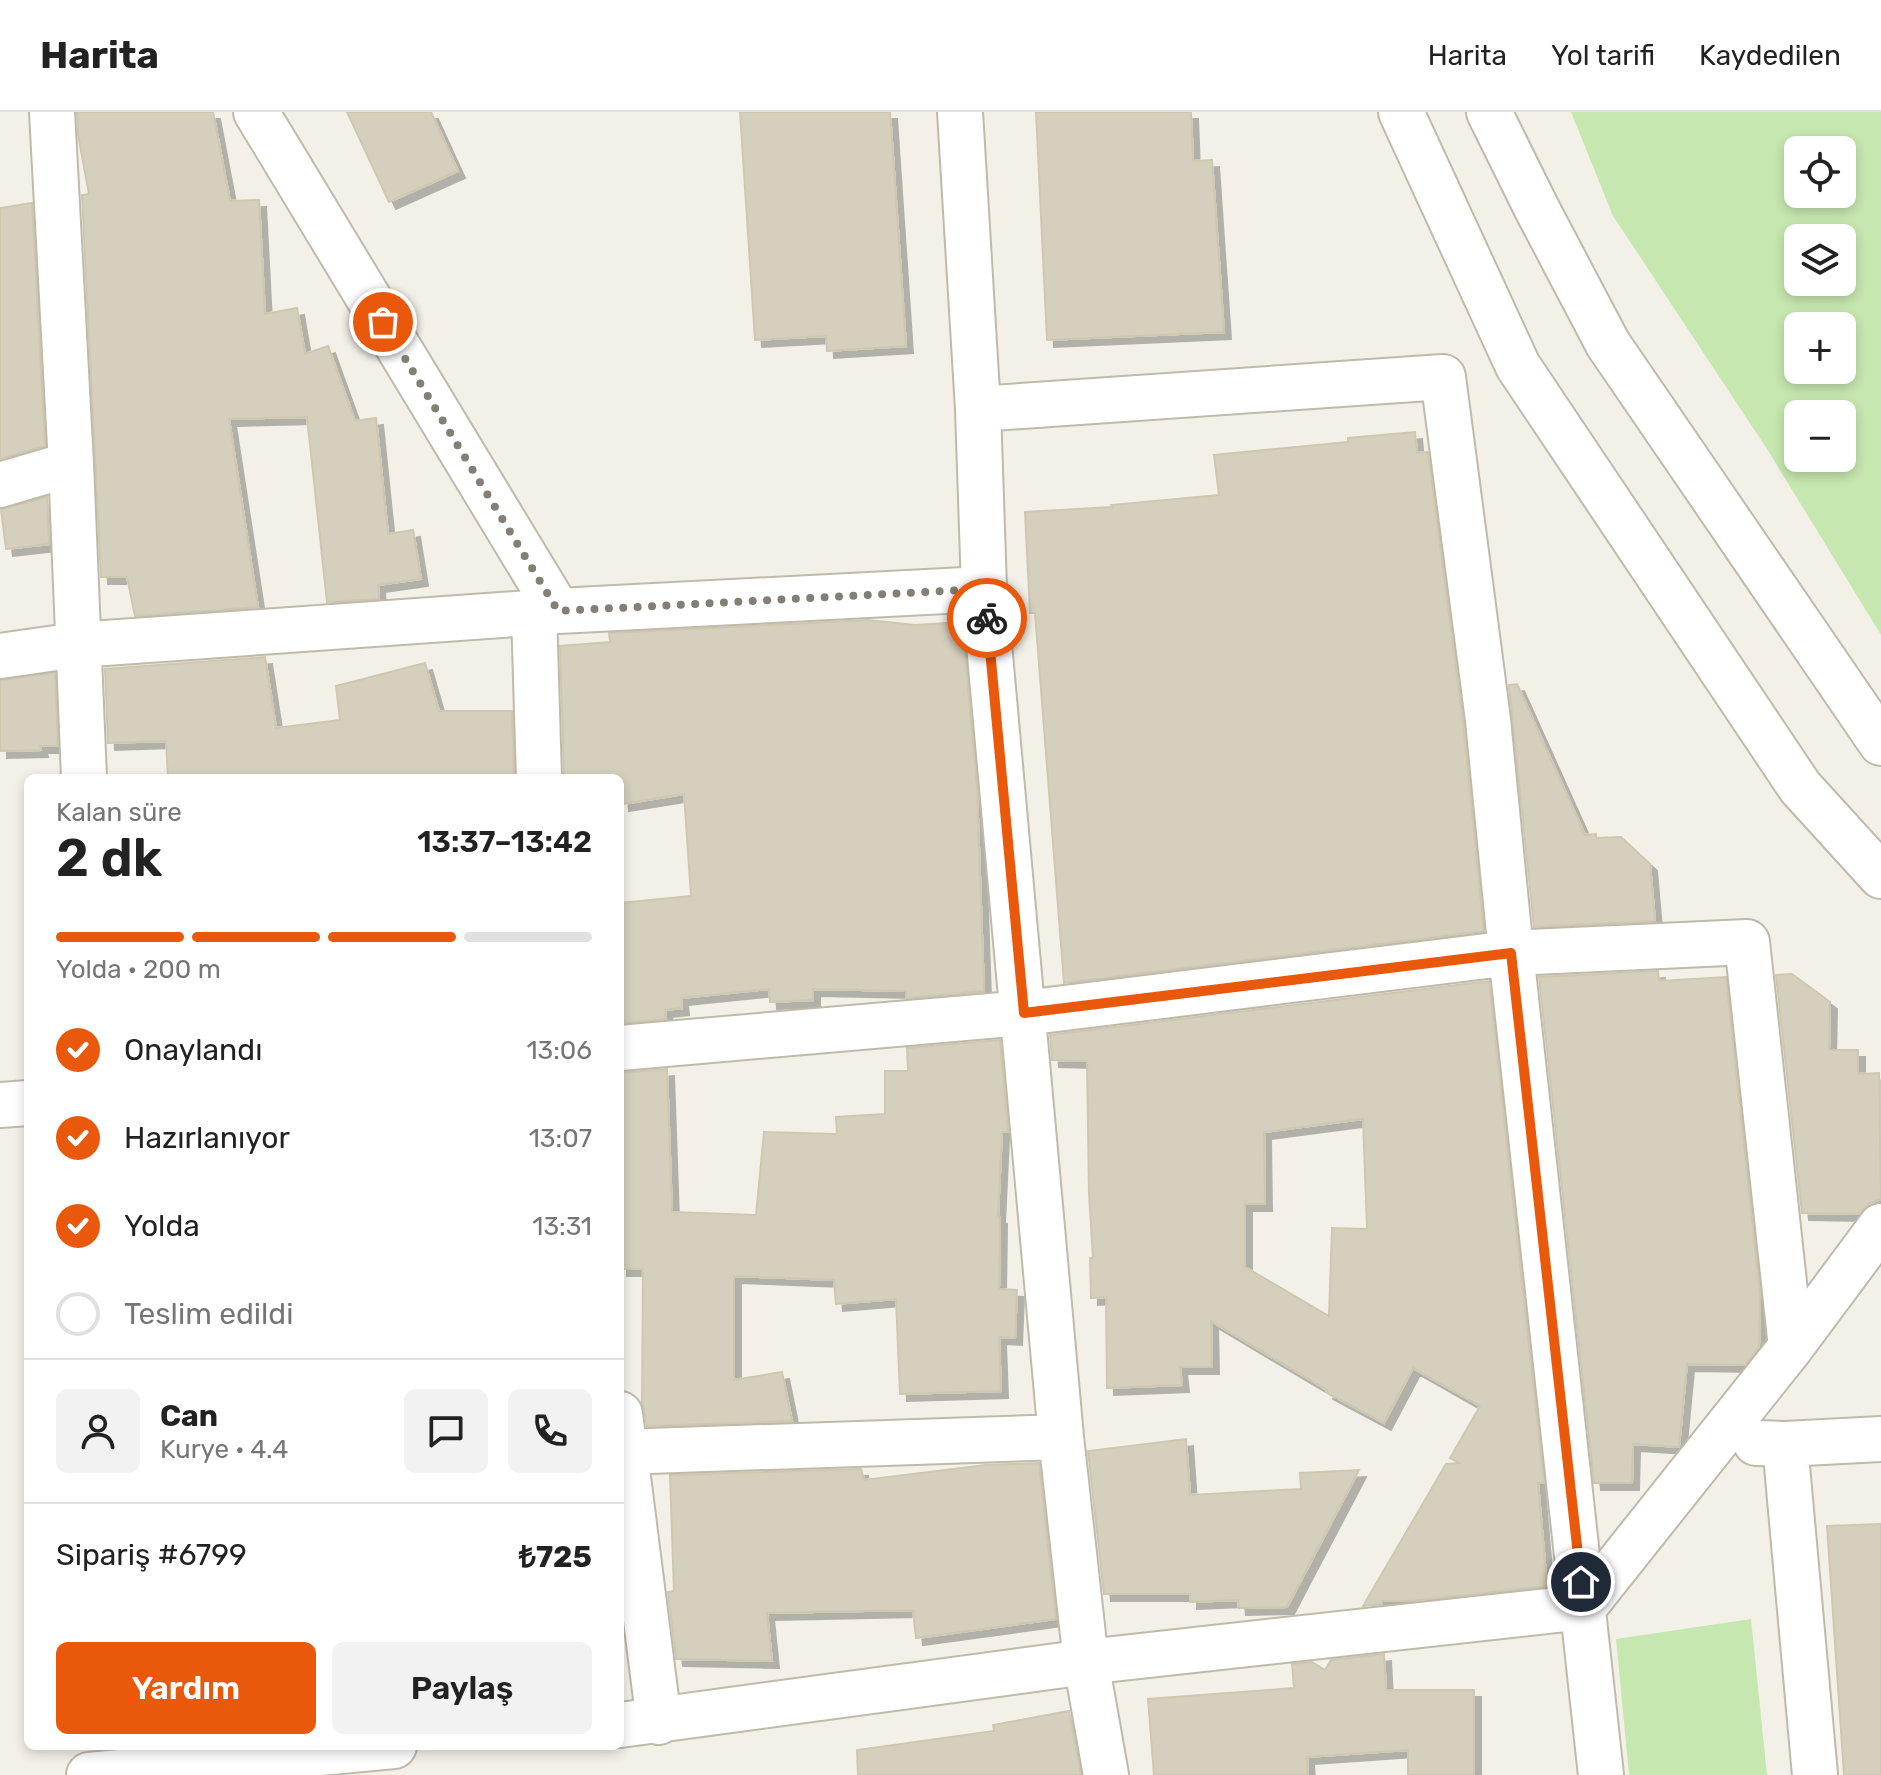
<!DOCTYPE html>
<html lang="tr">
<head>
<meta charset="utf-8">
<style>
	body { margin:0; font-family:Rubik,sans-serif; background:#f2f2f2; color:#222; height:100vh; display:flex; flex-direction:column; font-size:30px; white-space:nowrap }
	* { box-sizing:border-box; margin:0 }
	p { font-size:26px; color:#767676 }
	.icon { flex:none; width:44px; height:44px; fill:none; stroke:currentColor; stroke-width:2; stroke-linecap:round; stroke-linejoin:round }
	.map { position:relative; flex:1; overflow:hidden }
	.drawer { position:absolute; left:24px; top:662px; width:600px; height:976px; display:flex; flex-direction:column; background:#fff; border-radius:12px; box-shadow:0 4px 12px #0003 }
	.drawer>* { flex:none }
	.tools { position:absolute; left:1784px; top:24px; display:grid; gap:16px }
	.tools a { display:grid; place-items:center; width:72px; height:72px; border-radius:12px; background:#fff; box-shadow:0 4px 12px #0003; font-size:40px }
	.pin { position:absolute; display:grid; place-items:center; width:68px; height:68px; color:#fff; margin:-34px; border:4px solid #fff; border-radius:50%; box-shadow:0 2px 8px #0007 }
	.courier { position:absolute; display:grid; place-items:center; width:80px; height:80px; margin:-40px; border:6px solid #ea580c; border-radius:50%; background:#fff; color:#222; box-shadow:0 2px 10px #0007 }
	.headline em { font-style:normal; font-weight:600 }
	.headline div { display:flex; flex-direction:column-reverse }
	.headline { display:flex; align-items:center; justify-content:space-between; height:136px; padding:0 32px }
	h1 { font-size:52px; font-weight:600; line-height:60px }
	.bar { display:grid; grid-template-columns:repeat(4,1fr); gap:12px 8px; align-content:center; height:96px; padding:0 32px }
	.bar i { height:10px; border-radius:6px; background:#e0e0e0 }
	.bar .selected { background:#ea580c }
	.bar p { grid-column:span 4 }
	.line { display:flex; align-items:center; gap:20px; padding:0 32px; border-top:2px solid #e0e0e0 }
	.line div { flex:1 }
	.round { display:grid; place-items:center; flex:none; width:84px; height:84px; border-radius:12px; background:#f2f2f2 }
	ol { padding:0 32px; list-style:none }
	li { display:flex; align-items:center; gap:24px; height:88px }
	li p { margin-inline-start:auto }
	li .icon { padding:8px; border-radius:50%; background:#ea580c; color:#fff; stroke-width:4 }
	li:last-child { color:#767676 }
	li i { width:44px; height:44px; border:4px solid #e0e0e0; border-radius:50% }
	.action { display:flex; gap:16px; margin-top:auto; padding:16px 32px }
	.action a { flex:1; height:92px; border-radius:12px; background:#ea580c; color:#fff; font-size:32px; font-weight:600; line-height:92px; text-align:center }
	.action a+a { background:#f2f2f2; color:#222 }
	header { display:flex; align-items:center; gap:48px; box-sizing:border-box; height:112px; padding:0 40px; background:#fff; border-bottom:2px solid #e0e0e0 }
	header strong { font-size:38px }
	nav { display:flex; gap:44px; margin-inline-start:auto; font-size:28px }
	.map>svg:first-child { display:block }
	.green { fill:#c7e7b0; fill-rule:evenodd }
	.building { fill:#d5cfbd; stroke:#cfc8b0; stroke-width:2; fill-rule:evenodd; filter:url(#shadow) }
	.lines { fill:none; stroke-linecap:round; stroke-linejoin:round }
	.minor-casing { stroke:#bfbaaa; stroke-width:48 }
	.tertiary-casing { stroke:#bfbaaa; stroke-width:48 }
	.minor { stroke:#fff; stroke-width:44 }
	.tertiary { stroke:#fff; stroke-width:44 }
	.done { stroke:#837f74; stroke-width:8; stroke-dasharray:0 14.4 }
	.route { stroke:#ea580c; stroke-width:10 }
</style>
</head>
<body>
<header>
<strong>Harita</strong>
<nav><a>Harita</a><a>Yol tarifi</a><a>Kaydedilen</a></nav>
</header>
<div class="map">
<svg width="1881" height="1663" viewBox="0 0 1881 1663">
	<defs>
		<filter id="shadow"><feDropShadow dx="7" dy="7" stdDeviation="0" flood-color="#0004"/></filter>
	</defs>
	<rect width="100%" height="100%" fill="#f3f1e7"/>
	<path class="green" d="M 1571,0 L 1881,0 L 1881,523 L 1767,337 L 1613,104 ZM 1798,38 L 1842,38 L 1842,82 L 1798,82 ZM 1798,126 L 1842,126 L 1842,170 L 1798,170 ZM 1798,214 L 1842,214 L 1842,258 L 1798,258 ZM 1798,302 L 1842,302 L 1842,346 L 1798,346 Z
		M 1751,1507 L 1767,1663 L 1629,1663 L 1616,1527 Z"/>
	<path class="building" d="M 77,0 L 213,0 L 230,89 L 259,88 L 265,202 L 297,196 L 305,242 L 328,234 L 355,309 L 376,306 L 388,422 L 413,418 L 421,467 L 378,473 L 379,487 L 327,490 L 307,305 L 229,307 L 258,495 L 135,504 L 127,465 L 101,465 L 82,83 L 89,82 L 78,23 Z
		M 347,0 L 431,0 L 458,59 L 389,90 Z
		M 740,0 L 890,0 L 906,234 L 827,239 L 826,224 L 755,228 Z
		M 1036,0 L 1191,0 L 1193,49 L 1212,48 L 1224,220 L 1047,228 Z
		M 32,91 L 45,334 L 0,347 L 0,96 Z
		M 1415,320 L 1417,341 L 1428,340 L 1463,611 L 1484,819 L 1064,871 L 1035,501 L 1030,501 L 1025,400 L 1112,395 L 1111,393 L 1219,383 L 1214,343 L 1348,330 L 1348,326 Z
		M 47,385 L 49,432 L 6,437 L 1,397 Z
		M 868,508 L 915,513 L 962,510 L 977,676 L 984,879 L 906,886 L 906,879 L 813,877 L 813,888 L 770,890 L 769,877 L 681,886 L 682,896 L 665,898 L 666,907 L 620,911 L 620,791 L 691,784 L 684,682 L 622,692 L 620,666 L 564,666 L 560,534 L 610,530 L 609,521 Z
		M 265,545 L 276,616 L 340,608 L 336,574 L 425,551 L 439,599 L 512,599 L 514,666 L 168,666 L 166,629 L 108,631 L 105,557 Z
		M 55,561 L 58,634 L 40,634 L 41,638 L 0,639 L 0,568 Z
		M 1517,572 L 1585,723 L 1596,722 L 1596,726 L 1621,725 L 1650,752 L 1655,809 L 1534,815 L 1509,573 Z
		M 1658,859 L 1659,869 L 1726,865 L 1760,1182 L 1759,1235 L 1745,1253 L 1687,1252 L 1679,1335 L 1633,1332 L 1632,1371 L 1594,1371 L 1539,865 Z
		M 1792,862 L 1830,890 L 1829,938 L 1858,938 L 1858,962 L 1879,961 L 1881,1087 L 1870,1091 L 1858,1102 L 1802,1101 L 1776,863 Z
		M 1489,869 L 1544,1371 L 1538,1371 L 1547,1474 L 1411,1489 L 1382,1489 L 1382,1492 L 1363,1494 L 1446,1352 L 1459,1351 L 1450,1346 L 1480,1294 L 1413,1256 L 1384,1311 L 1326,1280 L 1327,1278 L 1211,1209 L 1212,1255 L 1180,1255 L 1182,1273 L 1107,1276 L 1106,1185 L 1091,1186 L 1090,1146 L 1093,1146 L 1089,1082 L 1087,949 L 1052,948 L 1050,923 ZM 1363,1007 L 1367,1117 L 1332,1116 L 1329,1204 L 1245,1155 L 1245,1092 L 1265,1092 L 1264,1020 Z
		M 1000,928 L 1008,1020 L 1002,1020 L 998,1104 L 1000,1105 L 999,1177 L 1017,1178 L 1015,1226 L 999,1225 L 1001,1279 L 900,1282 L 896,1187 L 836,1192 L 834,1168 L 734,1164 L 734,1268 L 782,1260 L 792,1309 L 647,1314 L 642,1291 L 643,1157 L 620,1157 L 620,961 L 667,957 L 672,1100 L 756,1103 L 764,1020 L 837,1022 L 836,1005 L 885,1002 L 885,959 L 908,959 L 907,936 Z
		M 1186,1327 L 1190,1383 L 1301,1377 L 1300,1361 L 1359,1358 L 1287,1495 L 1239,1496 L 1238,1488 L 1190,1490 L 1190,1482 L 1104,1482 L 1088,1339 Z
		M 1039,1351 L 1056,1507 L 916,1526 L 913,1498 L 767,1501 L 772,1549 L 676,1547 L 668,1480 L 674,1479 L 670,1363 L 861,1357 L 864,1368 L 986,1353 Z
		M 1881,1412 L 1881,1663 L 1844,1663 L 1827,1414 Z
		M 1384,1542 L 1386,1578 L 1474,1578 L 1474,1663 L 1408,1663 L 1408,1638 L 1307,1645 L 1308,1663 L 1154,1663 L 1148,1587 L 1294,1576 L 1292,1552 L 1312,1550 L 1325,1558 L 1331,1548 Z
		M 1069,1599 L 1081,1663 L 858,1663 L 857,1638 L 994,1619 L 993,1613 Z"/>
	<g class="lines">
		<defs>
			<path id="minor" d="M 52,0 L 71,352 L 84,666
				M 256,0 L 558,499
				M 960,0 L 978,297 L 984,477 L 1061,1325 L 1086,1550 L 1106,1663
				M 978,297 L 1443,265 L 1488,608 L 1511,841 L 1601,1663
				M 0,373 L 71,352
				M 534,500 L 539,666
				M 0,544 L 77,533 L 558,499 L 984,477
				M 620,936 L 1024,901 L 1511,841 L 1747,830 L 1791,1235 L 1584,1495 L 1086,1550 L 620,1613
				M 0,993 L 28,991
				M 1791,1235 L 1881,1114
				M 620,1302 L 659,1610
				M 1756,1331 L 1785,1332 L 1881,1327
				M 1785,1332 L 1815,1663
				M 620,1340 L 1061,1325
				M 89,1663 L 394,1634"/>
			<path id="tertiary" d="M 1401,0 L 1518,254 L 1800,675 L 1881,764
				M 1489,0 L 1537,97 L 1608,232 L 1881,631"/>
		</defs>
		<use href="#minor" class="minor-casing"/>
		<use href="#tertiary" class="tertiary-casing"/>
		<use href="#minor" class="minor"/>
		<use href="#tertiary" class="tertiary"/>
	</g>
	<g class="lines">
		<path class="done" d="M 383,210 L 558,499 L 984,477 L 987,506"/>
		<path class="route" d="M 987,506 L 1024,901 L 1511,841 L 1581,1470"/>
	</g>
</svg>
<div class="tools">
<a><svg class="icon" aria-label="locate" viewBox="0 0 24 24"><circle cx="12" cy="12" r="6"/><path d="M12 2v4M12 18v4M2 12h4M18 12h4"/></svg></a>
<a><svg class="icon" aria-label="layers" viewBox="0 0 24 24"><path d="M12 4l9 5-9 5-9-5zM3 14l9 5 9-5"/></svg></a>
<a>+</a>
<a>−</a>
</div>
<div class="pin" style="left:383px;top:210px;background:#ea580c"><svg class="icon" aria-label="bag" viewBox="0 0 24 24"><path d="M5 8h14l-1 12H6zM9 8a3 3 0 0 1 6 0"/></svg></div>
<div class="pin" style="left:1581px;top:1470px;background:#1f2937"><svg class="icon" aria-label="home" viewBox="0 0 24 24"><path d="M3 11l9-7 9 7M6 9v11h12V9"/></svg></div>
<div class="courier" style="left:987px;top:506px"><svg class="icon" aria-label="bike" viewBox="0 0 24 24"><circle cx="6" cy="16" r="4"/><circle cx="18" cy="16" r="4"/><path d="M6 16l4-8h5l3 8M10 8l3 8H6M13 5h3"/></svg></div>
<section class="drawer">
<div class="headline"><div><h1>2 dk</h1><p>Kalan süre</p></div><em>13:37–13:42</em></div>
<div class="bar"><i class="selected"></i><i class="selected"></i><i class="selected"></i><i></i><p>Yolda · 200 m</p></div>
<ol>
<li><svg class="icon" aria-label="check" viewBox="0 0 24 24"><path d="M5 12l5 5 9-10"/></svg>Onaylandı<p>13:06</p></li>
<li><svg class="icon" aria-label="check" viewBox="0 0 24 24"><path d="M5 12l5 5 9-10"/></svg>Hazırlanıyor<p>13:07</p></li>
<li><svg class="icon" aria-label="check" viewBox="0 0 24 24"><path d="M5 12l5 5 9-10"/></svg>Yolda<p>13:31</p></li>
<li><i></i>Teslim edildi</li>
</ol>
<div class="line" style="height:144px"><a class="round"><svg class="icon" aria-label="person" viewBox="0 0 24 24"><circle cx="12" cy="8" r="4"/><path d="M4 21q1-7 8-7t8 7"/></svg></a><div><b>Can</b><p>Kurye · 4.4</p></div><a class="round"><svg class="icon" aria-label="chat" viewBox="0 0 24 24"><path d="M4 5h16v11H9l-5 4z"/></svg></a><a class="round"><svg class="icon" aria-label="phone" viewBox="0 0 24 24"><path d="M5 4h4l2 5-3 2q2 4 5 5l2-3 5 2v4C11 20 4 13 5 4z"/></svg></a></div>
<div class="line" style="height:104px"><div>Sipariş #6799</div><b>₺725</b></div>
<div class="action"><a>Yardım</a><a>Paylaş</a></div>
</section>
</div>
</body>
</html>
